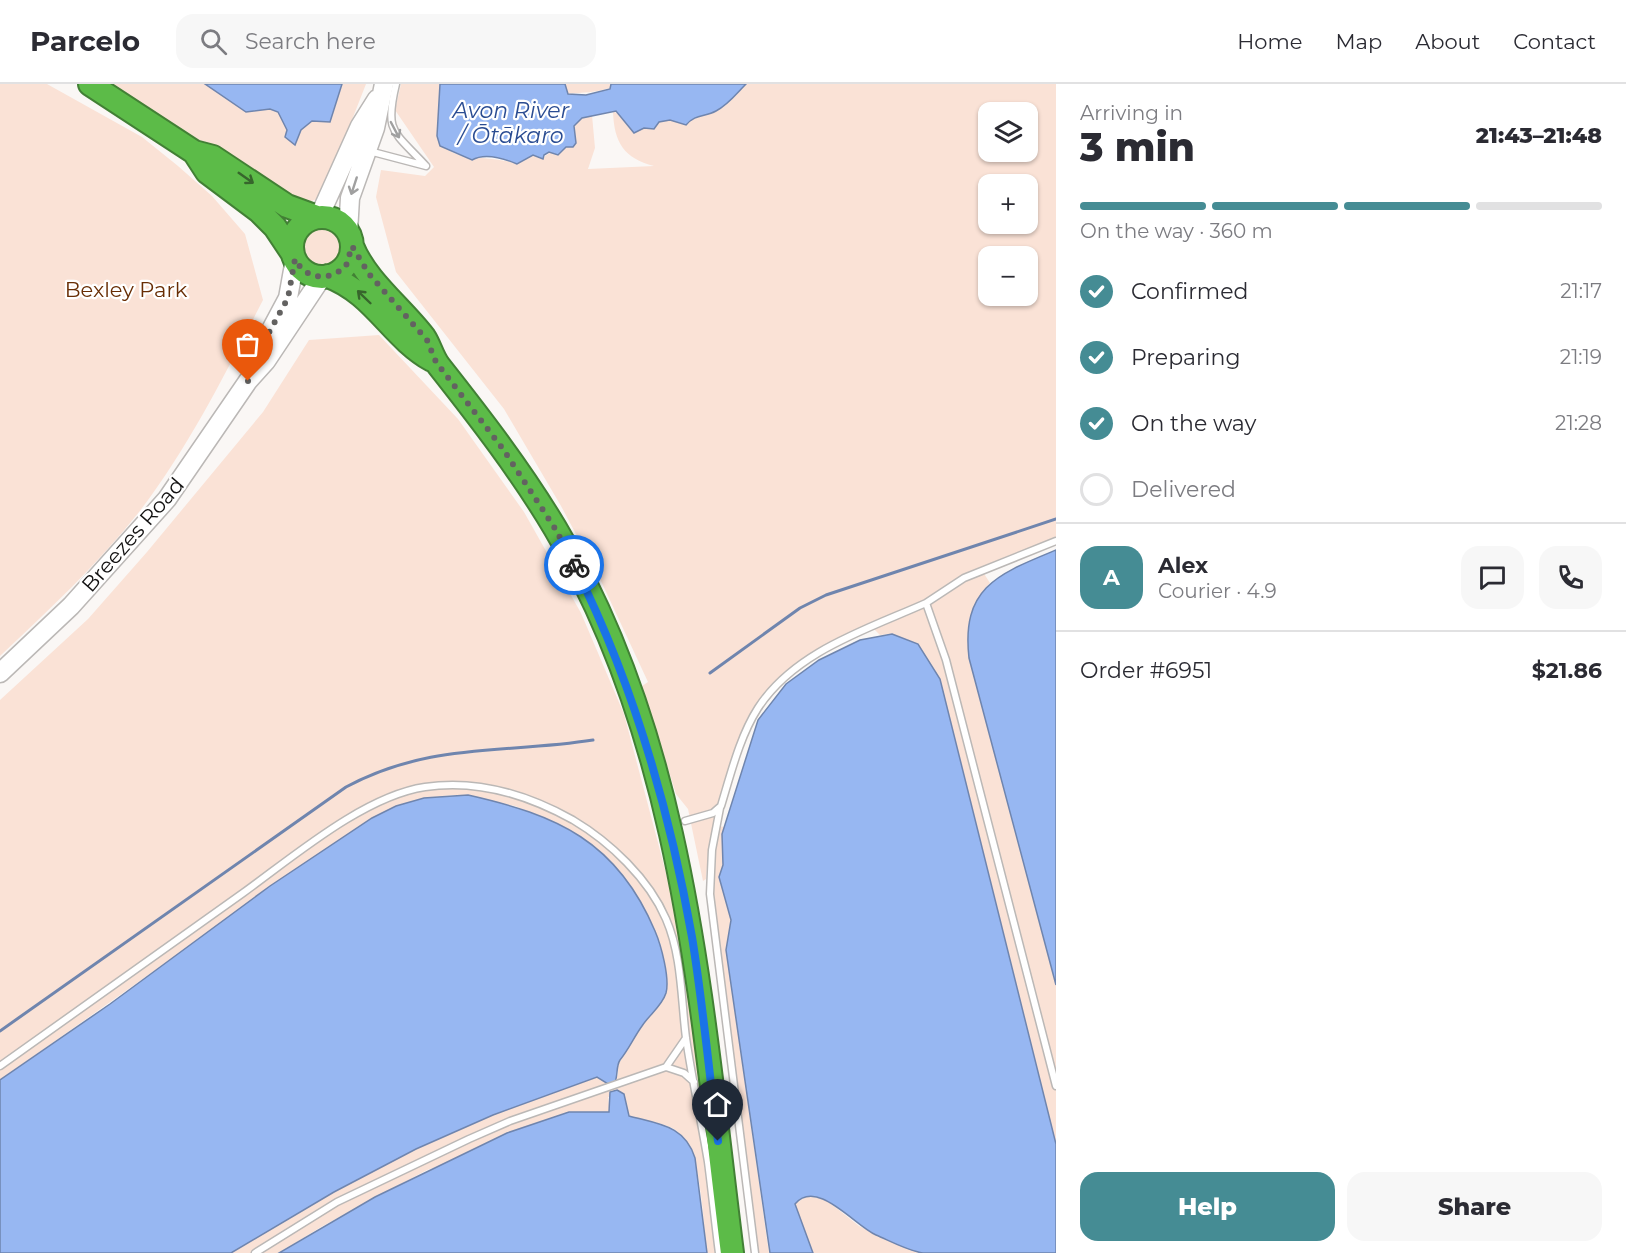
<!DOCTYPE html>
<html lang="en">
<head>
<meta charset="utf-8">
<style>
	body { margin:0; font-family:Montserrat,sans-serif; background:#f7f7f7; color:#2b2b33; height:100vh; display:flex; flex-direction:column; font-size:22px; white-space:nowrap }
	* { box-sizing:border-box; margin:0 }
	p { font-size:20px; color:#7c7c81 }
	.icon { flex:none; width:33px; height:33px; fill:none; stroke:currentColor; stroke-width:2; stroke-linecap:round; stroke-linejoin:round }
	.map { position:relative; flex:1; overflow:hidden }
	.panel { display:flex; flex-direction:column; background:#fff; width:570px }
	.panel>* { flex:none }
	.buttons { position:absolute; left:978px; top:18px; display:grid; gap:12px }
	.buttons a { display:grid; place-items:center; width:60px; height:60px; border-radius:12px; background:#fff; box-shadow:0 2px 4px #0004; font-size:30px }
	.pin { position:absolute; display:grid; place-items:center; width:51px; height:51px; color:#fff; margin:-62px -26px; border-radius:50% 50% 50% 0; rotate:-45deg; box-shadow:0 0 6px #0007 }
	.pin .icon { rotate:45deg }
	.courier { position:absolute; display:grid; place-items:center; width:60px; height:60px; margin:-30px; border:4px solid #1a73e8; border-radius:50%; background:#fff; color:#222; box-shadow:0 2px 8px #0007 }
	.summary em { font-style:normal; font-weight:800 }
	.summary div { display:flex; flex-direction:column-reverse }
	.summary { display:flex; align-items:center; justify-content:space-between; height:102px; padding:0 24px }
	h1 { font-size:39px; font-weight:800; line-height:45px }
	.bar { display:grid; grid-template-columns:repeat(4,1fr); gap:9px 6px; align-content:center; height:72px; padding:0 24px }
	.bar i { height:8px; border-radius:4px; background:#e1e1e2 }
	.bar .on { background:#458c94 }
	.bar p { grid-column:span 4 }
	.line { display:flex; align-items:center; gap:15px; padding:0 24px; border-top:2px solid #e1e1e2 }
	.line div { flex:1 }
	.round { display:grid; place-items:center; flex:none; width:63px; height:63px; border-radius:18px; background:#f7f7f7 }
	ol { padding:0 24px; list-style:none }
	li { display:flex; align-items:center; gap:18px; height:66px }
	li p { margin-inline-start:auto }
	li .icon { padding:6px; border-radius:50%; background:#458c94; color:#fff; stroke-width:4 }
	li:last-child { color:#7c7c81 }
	li i { width:33px; height:33px; border:3px solid #e1e1e2; border-radius:50% }
	.action { display:flex; gap:12px; margin-top:auto; padding:12px 24px }
	.action a { flex:1; height:69px; border-radius:18px; background:#458c94; color:#fff; font-size:24px; font-weight:800; line-height:69px; text-align:center }
	.action a+a { background:#f7f7f7; color:#2b2b33 }
	header { display:flex; align-items:center; gap:36px; box-sizing:border-box; height:84px; padding:0 30px; background:#fff; border-bottom:2px solid #e1e1e2 }
	header strong { font-size:28px }
	nav { display:flex; gap:33px; margin-inline-start:auto; font-size:21px }
	.search { width:420px; height:54px; background:#f7f7f7; display:flex; align-items:center; gap:15px; box-sizing:border-box; padding:0 21px; border-radius:18px; color:#7c7c81; font-size:22px }
	main { display:flex; flex:1; min-height:0 }
	.map>svg:first-child { display:block }
	.green { fill:#fae2d6; fill-rule:evenodd }
	.water { fill:#97b7f2; stroke:#6f85ae; stroke-width:1.5 }
	.lines { fill:none; stroke-linecap:round; stroke-linejoin:round }
	.stream { stroke:#6f85ae; stroke-width:3 }
	.lane-casing { stroke:#bbb8b6; stroke-width:9 }
	.secondary-casing { stroke:#bbb8b6; stroke-width:21 }
	.highway-casing { stroke:#428035; stroke-width:26 }
	.lane { stroke:#fff; stroke-width:6 }
	.secondary { stroke:#fff; stroke-width:18 }
	.highway { stroke:#5cbb48; stroke-width:22 }
	.oneway { stroke:#a0a0a0 }
	.oneway2 { stroke:#37662c }
	.done { stroke:#636261; stroke-width:6; stroke-dasharray:0 10.8 }
	.route { stroke:#1a73e8; stroke-width:8 }
	.labels { text-anchor:middle; stroke-width:4.5; stroke-linejoin:round; paint-order:stroke }
	.park-label { font-size:21px; fill:#682d04; stroke:#fff }
	.street-label { font-size:21px; fill:#121111; stroke:#fff }
	.water-label { font-size:22px; font-style:italic; fill:#2a4c92; stroke:#fff }
</style>
</head>
<body>
<header>
<strong>Parcelo</strong>
<div class="search"><svg class="icon" aria-label="search" viewBox="0 0 24 24"><circle cx="10" cy="10" r="6"/><path d="M15 15l6 6"/></svg>Search here</div>
<nav><a>Home</a><a>Map</a><a>About</a><a>Contact</a></nav>
</header>
<main>
<div class="map">
<svg width="1056" height="1169" viewBox="0 0 1056 1169">
	<rect width="100%" height="100%" fill="#faf7f5"/>
	<path class="green" d="M 0,0 L 47,0 L 142,53 L 178,82 L 212,112 L 245,150 L 263,216 C 226,288 189,363 139,428 C 98,480 48,527 0,572 Z
		M 109,0 L 205,0 L 246,28 L 270,25 L 278,28 L 287,46 L 301,46 L 312,37 L 330,38 L 342,0 L 366,0 L 339,69 L 330,85 L 335,83 L 317,115 L 303,120 Z
		M 401,0 L 440,0 L 437,52 C 441,57 445,64 450,67 C 461,75 499,73 517,80 L 533,71 L 543,75 C 546,68 566,63 575,55 L 574,42 L 582,34 L 592,31 L 595,64 L 588,85 L 654,82 C 624,74 614,59 613,27 L 644,44 L 654,45 L 659,38 L 670,36 L 686,41 C 695,30 705,33 716,27 C 728,21 737,9 746,0 L 1056,0 L 1056,454 L 981,485 L 990,499 L 982,508 L 969,574 L 1056,901 L 1056,1060 L 940,595 L 891,550 L 880,551 L 869,540 C 837,559 797,575 772,602 C 736,640 709,743 706,795 L 703,797 L 688,725 L 676,710 L 642,602 L 648,598 L 601,497 L 561,422 L 504,325 L 396,188 L 376,113 L 381,86 L 425,92 L 434,83 L 395,26 ZM 988,28 L 1028,28 L 1028,68 L 988,68 ZM 988,100 L 1028,100 L 1028,140 L 988,140 ZM 988,172 L 1028,172 L 1028,212 L 988,212 Z
		M 565,0 L 611,0 L 610,4 C 595,9 583,8 568,10 Z
		M301 163a21 21 0 1 1 42 0a21 21 0 1 1-42 0Z
		M 379,251 L 458,335 L 524,428 L 581,529 L 624,630 L 676,827 L 708,1037 L 704,1078 L 715,1169 L 707,1169 C 702,1136 704,1058 670,1043 C 658,1038 642,1036 629,1032 L 626,1029 L 624,1011 L 608,1013 L 610,1028 L 602,1028 L 427,1086 L 321,1143 L 279,1169 L 231,1169 L 334,1108 L 416,1065 L 493,1031 L 598,993 L 608,1000 L 618,991 L 618,981 L 641,942 L 662,917 L 667,906 L 660,858 L 639,815 L 603,770 L 567,744 L 515,722 L 456,711 L 442,712 L 346,751 L 0,996 L 0,616 L 88,535 L 147,468 L 263,328 L 309,256 Z
		M 719,742 L 724,743 L 723,781 L 719,793 L 731,836 L 726,866 L 769,1169 L 758,1169 L 715,833 L 713,787 Z
		M 807,1112 L 825,1115 L 859,1142 L 921,1169 L 813,1169 L 796,1127 L 795,1120 Z"/>
	<path class="water" d="M 205,0 L 342,0 L 330,38 L 312,37 L 301,46 L 295,61 L 285,53 L 287,46 L 278,28 L 270,25 L 246,28 Z
		M 440,0 L 565,0 L 568,10 L 586,11 L 610,5 L 611,0 L 746,0 C 737,9 728,21 716,27 C 705,33 695,30 686,41 L 670,36 L 659,38 L 654,45 L 644,44 L 634,49 L 616,27 L 582,34 L 574,42 L 576,59 L 573,63 L 566,63 L 558,71 L 549,68 L 544,71 L 543,75 L 533,71 L 517,80 C 503,74 484,69 472,76 L 440,62 L 437,52 Z
		M 1056,466 L 1056,901 L 969,574 C 961,503 998,490 1056,466 Z
		M 892,550 L 918,560 L 940,595 L 1056,1060 L 1056,1169 C 1015,1169 963,1169 923,1169 C 908,1167 890,1157 876,1151 C 854,1141 817,1094 795,1120 L 813,1169 L 770,1169 L 726,866 L 731,836 L 719,793 L 723,781 L 722,750 L 758,636 L 786,600 L 819,576 L 860,556 Z
		M 468,711 C 557,731 617,757 655,847 C 661,861 670,894 666,909 C 662,922 649,931 642,942 C 634,953 629,965 620,976 C 616,982 618,991 615,998 L 608,1000 L 597,993 L 493,1031 L 416,1065 L 334,1108 L 231,1169 L 0,1169 L 0,996 L 110,920 L 270,802 L 372,734 L 396,722 L 424,714 Z
		M 617,1006 L 624,1010 L 629,1032 C 658,1040 685,1041 695,1074 L 707,1169 L 279,1169 L 375,1113 L 507,1049 L 569,1028 L 609,1028 L 610,1008 Z"/>
	<g class="lines">
		<path class="stream" d="M 710,589 L 800,524 L 826,511 L 1056,435
			M 0,947 L 346,703 C 430,658 504,670 593,656"/>
		<defs>
			<path id="lane" d="M 396,0 C 384,49 394,47 426,82
				M 369,67 L 426,82
				M 926,519 L 964,494 L 1056,457
				M 720,724 L 712,766 L 710,810 L 755,1169
				M 685,737 L 713,729 L 721,722 C 731,689 740,652 758,624 C 795,567 868,545 926,519 L 946,576 L 1056,1002
				M 0,982 C 81,924 162,866 243,809 C 293,773 364,712 425,703 C 477,695 528,711 573,736 C 610,758 649,795 666,835 C 682,872 681,915 686,954 C 692,995 701,1036 708,1078 C 712,1108 715,1139 719,1169
				M 666,983 L 684,989 L 694,998
				M 255,1169 L 337,1118 L 469,1055 L 510,1037 L 666,983 L 686,954"/>
			<path id="secondary" d="M 319,133 L 360,42 L 377,15
				M 348,148 L 350,114 L 375,44 L 384,0
				M 264,259 L 288,214 L 295,175
				M 0,589 L 71,522 L 167,415 L 248,297 L 266,277 L 322,193"/>
			<path id="highway" d="M 90,0 L 194,68 L 213,73 L 287,122 L 317,133
				M 194,68 L 207,88 L 259,127 L 275,143 L 293,170
				M292 163a30 30 0 1 1 60 0a30 30 0 1 1-60 0Z
				M 352,162 C 366,197 401,223 424,253 C 430,262 432,273 439,282 C 480,334 521,387 555,444 C 685,661 701,924 732,1169
				M 328,192 C 374,209 391,253 432,276"/>
		</defs>
		<use href="#lane" class="lane-casing"/>
		<use href="#secondary" class="secondary-casing"/>
		<use href="#highway" class="highway-casing"/>
		<use href="#lane" class="lane"/>
		<use href="#secondary" class="secondary"/>
		<use href="#highway" class="highway"/>
	</g>
	<defs><path id="oneway-shaft" d="M-6 0H5M1.5-3L5.5 0L1.5 3" fill="none" stroke-width="1.6" stroke-linecap="round" stroke-linejoin="round" transform="scale(1.5)"/></defs>
	<g class="oneway">
		<use href="#oneway-shaft" transform="translate(395 46) rotate(62)"/>
		<use href="#oneway-shaft" transform="translate(354 102) rotate(108)"/>
	</g>
	<g class="oneway2">
		<use href="#oneway-shaft" transform="translate(246 94) rotate(35)"/>
		<use href="#oneway-shaft" transform="translate(364 213) rotate(-136)"/>
	</g>
	<g class="lines">
		<path class="done" d="M 248,297 L 256,272 L 288,214 L 295,175 C 306,196 329,198 346,182 L 352,162 L 369,190 L 427,256 L 436,278 L 503,365 L 556,446 L 574,481"/>
		<path class="route" d="M 574,481 C 633,598 669,723 692,853 C 703,920 709,989 718,1057"/>
	</g>
	<g class="labels">
		<g class="park-label">
			<text x="126" y="213">Bexley Park</text>
		</g>
		<g class="street-label">
			<text transform="translate(133 451) rotate(-49)" y="7">Breezes Road</text>
		</g>
		<g class="water-label">
			<text x="511" y="34">Avon River<tspan x="511" dy="25">/ Ōtākaro</tspan></text>
		</g>
	</g>
</svg>
<div class="buttons">
<a><svg class="icon" aria-label="layers" viewBox="0 0 24 24"><path d="M12 4l9 5-9 5-9-5zM3 14l9 5 9-5"/></svg></a>
<a>+</a>
<a>−</a>
</div>
<div class="pin" style="left:248px;top:297px;background:#ea580c"><svg class="icon" aria-label="bag" viewBox="0 0 24 24"><path d="M5 8h14l-1 12H6zM9 8a3 3 0 0 1 6 0"/></svg></div>
<div class="pin" style="left:718px;top:1057px;background:#1f2937"><svg class="icon" aria-label="home" viewBox="0 0 24 24"><path d="M3 11l9-7 9 7M6 9v11h12V9"/></svg></div>
<div class="courier" style="left:574px;top:481px"><svg class="icon" aria-label="bike" viewBox="0 0 24 24"><circle cx="6" cy="16" r="4"/><circle cx="18" cy="16" r="4"/><path d="M6 16l4-8h5l3 8M10 8l3 8H6M13 5h3"/></svg></div>
</div>
<section class="panel">
<div class="summary"><div><h1>3 min</h1><p>Arriving in</p></div><em>21:43–21:48</em></div>
<div class="bar"><i class="on"></i><i class="on"></i><i class="on"></i><i></i><p>On the way · 360 m</p></div>
<ol>
<li><svg class="icon" aria-label="check" viewBox="0 0 24 24"><path d="M5 12l5 5 9-10"/></svg>Confirmed<p>21:17</p></li>
<li><svg class="icon" aria-label="check" viewBox="0 0 24 24"><path d="M5 12l5 5 9-10"/></svg>Preparing<p>21:19</p></li>
<li><svg class="icon" aria-label="check" viewBox="0 0 24 24"><path d="M5 12l5 5 9-10"/></svg>On the way<p>21:28</p></li>
<li><i></i>Delivered</li>
</ol>
<div class="line" style="height:108px"><b class="round" style="background:#458c94;color:#fff">A</b><div><b>Alex</b><p>Courier · 4.9</p></div><a class="round"><svg class="icon" aria-label="chat" viewBox="0 0 24 24"><path d="M4 5h16v11H9l-5 4z"/></svg></a><a class="round"><svg class="icon" aria-label="phone" viewBox="0 0 24 24"><path d="M5 4h4l2 5-3 2q2 4 5 5l2-3 5 2v4C11 20 4 13 5 4z"/></svg></a></div>
<div class="line" style="height:78px"><div>Order #6951</div><b>$21.86</b></div>
<div class="action"><a>Help</a><a>Share</a></div>
</section>
</main>
</body>
</html>
